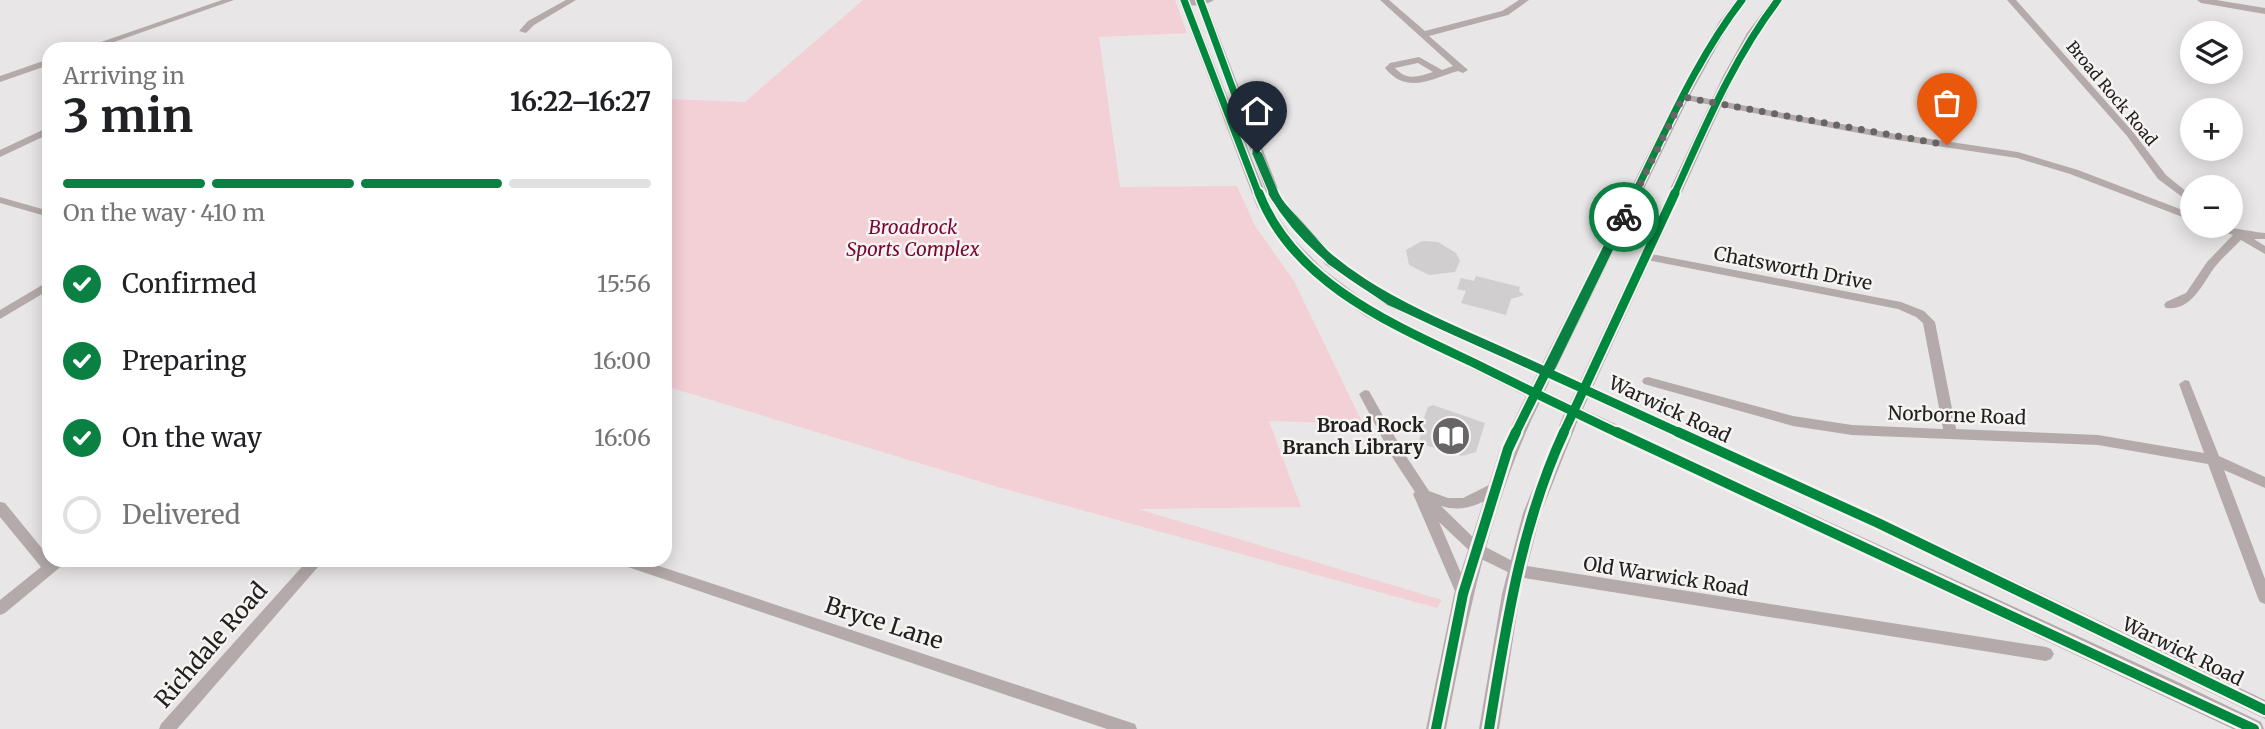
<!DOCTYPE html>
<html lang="en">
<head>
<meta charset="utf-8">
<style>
	body { margin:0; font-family:Merriweather,serif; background:#f2f2f2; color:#202124; height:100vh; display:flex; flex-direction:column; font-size:26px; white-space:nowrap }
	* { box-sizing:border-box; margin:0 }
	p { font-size:23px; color:#757577 }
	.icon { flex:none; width:38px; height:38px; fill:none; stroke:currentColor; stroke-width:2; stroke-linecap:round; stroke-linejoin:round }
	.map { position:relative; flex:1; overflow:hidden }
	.drawer { position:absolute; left:42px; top:42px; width:630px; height:525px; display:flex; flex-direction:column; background:#fff; border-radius:21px; box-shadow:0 4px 18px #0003 }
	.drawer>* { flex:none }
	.fabs { position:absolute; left:2180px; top:21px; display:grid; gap:14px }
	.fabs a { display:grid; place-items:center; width:63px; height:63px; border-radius:50%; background:#fff; box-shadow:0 4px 18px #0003; font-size:35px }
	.pin { position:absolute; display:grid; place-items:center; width:60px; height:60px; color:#fff; margin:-72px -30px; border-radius:50% 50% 50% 0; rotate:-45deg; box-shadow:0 0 7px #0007 }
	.pin .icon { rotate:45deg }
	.courier { position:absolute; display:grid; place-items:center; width:70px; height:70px; margin:-35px; border:5px solid #0b8043; border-radius:50%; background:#fff; color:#222; box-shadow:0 2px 9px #0007 }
	.head em { font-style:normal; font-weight:700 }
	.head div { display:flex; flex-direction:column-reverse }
	.head { display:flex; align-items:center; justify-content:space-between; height:119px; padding:0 21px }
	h1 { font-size:46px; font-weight:700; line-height:52px }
	.bar { display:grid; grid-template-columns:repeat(4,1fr); gap:10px 7px; align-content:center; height:84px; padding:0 21px }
	.bar i { height:9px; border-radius:5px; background:#e0e0e0 }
	.bar .current { background:#0b8043 }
	.bar p { grid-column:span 4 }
	ol { padding:0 21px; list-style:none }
	li { display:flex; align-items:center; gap:21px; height:77px }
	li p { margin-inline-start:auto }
	li .icon { padding:7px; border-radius:50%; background:#0b8043; color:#fff; stroke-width:4 }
	li:last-child { color:#757577 }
	li i { width:38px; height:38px; border:4px solid #e0e0e0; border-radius:50% }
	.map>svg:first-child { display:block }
	.green { fill:#f3cfd6 }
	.building { fill:#d1cecf }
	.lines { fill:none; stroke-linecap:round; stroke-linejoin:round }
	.minor { fill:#b4aaab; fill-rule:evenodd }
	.major { fill:#b6aaad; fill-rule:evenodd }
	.cycleway-far2-casing { stroke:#f7f3f3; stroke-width:10 }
	.cycleway-far1-casing { stroke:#f7f3f3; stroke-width:13 }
	.cycleway-casing { stroke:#f7f3f3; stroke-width:15 }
	.cycleway-far2 { stroke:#00873e; stroke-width:7 }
	.cycleway-far1 { stroke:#00873e; stroke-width:9 }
	.cycleway { stroke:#00873e; stroke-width:10 }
	.route { fill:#0b8043 }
	.done { stroke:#676566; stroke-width:7; stroke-dasharray:0 12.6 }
	.labels { text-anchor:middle; stroke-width:5; stroke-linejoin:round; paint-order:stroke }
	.far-street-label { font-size:16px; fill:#212020; stroke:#f7f3f3 }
	.park-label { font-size:19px; font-style:italic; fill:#760732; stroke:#f7f3f3 }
	.street-label { font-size:19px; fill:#212020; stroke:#f7f3f3 }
	.poi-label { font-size:19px; font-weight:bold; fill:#212020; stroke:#f7f3f3; text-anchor:end }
	.near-street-label { font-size:23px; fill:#212020; stroke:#f7f3f3 }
</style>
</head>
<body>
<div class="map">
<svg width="2265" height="729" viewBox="0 0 2265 729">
	<rect width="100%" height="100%" fill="#e9e6e7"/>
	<path class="green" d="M 863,0 L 1175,0 L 1187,33 L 1099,37 L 1120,187 L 1237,186 L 1255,226 L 1294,281 L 1363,424 L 1269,421 L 1301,507 L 1138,509 L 1442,600 L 1437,608 L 998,487 L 665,386 L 665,99 L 745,102 Z"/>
	<path class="building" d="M 1422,241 L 1438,242 L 1456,253 L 1460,261 L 1455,272 L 1429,275 L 1409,265 L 1406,250 Z
		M 1476,276 L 1520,287 L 1519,291 L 1524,295 L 1511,299 L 1506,315 L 1461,303 L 1466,291 L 1457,289 L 1461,278 L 1474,281 Z
		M 1433,405 L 1485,423 L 1476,452 L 1462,456 L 1418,443 L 1423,429 L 1420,428 L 1428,407 Z"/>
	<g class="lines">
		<path class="minor" d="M 222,0 L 234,0 L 94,49 L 81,49 Z
			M 566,0 L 576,0 L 534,25 L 526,33 L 519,31 L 528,21 Z
			M 1189,0 L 1214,0 C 1207,5 1188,8 1181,3 Z
			M 1380,0 L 1389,0 L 1425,31 L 1502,11 L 1519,0 L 1529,0 L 1508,15 L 1429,36 L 1468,70 L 1463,73 L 1458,71 C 1431,79 1407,95 1385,68 L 1390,63 L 1419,57 L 1442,70 L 1453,66 ZM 1418,63 L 1433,72 C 1418,77 1407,81 1395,68 Z
			M 2007,0 L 2016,0 L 2133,132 L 2166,175 L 2193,197 L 2193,205 L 2158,179 L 2127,136 Z
			M 2197,0 L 2216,0 L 2265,8 L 2265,14 L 2201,3 Z
			M 49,59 L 49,65 L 0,82 L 0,76 Z
			M 1683,94 L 1890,133 L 2018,152 L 2078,170 L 2193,214 L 2193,221 L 2070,174 L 2017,158 L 1890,139 L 1680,99 L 1678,97 Z
			M 49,127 L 49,134 L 0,157 L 0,150 Z
			M 0,197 L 49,211 L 49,217 L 0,203 Z
			M 2209,226 C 2228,226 2246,231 2265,233 L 2265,239 L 2254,239 L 2265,246 L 2265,254 L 2241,240 C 2232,249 2222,258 2214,268 C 2202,285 2191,311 2166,308 L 2164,305 L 2166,302 L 2186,293 L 2207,262 L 2233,235 L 2210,228 Z
			M 1646,253 L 1901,302 L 1924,311 L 1935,322 L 1956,429 L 2098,435 L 2204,453 L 2179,384 L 2185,380 L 2189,381 L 2219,456 L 2265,477 L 2265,488 L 2224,470 L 2265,579 L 2265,604 L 2260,602 L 2258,598 L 2208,464 L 2098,445 L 1852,435 L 1793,426 L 1644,384 L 1642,381 L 1644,378 L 1648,377 L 1793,416 L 1852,425 L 1943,429 L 1923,323 L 1916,317 L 1898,309 L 1642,259 L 1640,257 L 1642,255 Z
			M 49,281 L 49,290 L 0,319 L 0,310 Z
			M 1365,390 L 1369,391 L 1404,453 L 1429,491 L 1448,498 L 1463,498 L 1489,485 L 1499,485 L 1501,489 L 1499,493 C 1481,504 1463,513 1441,506 L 1480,544 L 1520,565 L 2046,647 L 2051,649 L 2054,654 L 2051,659 L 2046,661 L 1518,577 L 1475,556 L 1439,522 L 1470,594 L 1468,598 L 1463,600 L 1458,598 L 1413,494 L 1415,492 L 1394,460 L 1359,394 Z
			M 0,502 L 5,503 L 49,557 L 49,560 L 66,560 L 64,564 L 5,613 L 0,615 L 0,600 L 41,567 L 0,517 Z
			M 308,560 L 324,560 L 177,729 L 159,729 L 161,724 Z
			M 617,560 L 641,560 L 1129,722 L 1135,724 L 1137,729 L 1107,729 L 619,564 Z"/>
		<path class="major" d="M 1179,0 L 1189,0 L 1271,207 L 1294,240 L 1324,270 L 1376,309 L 1532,385 L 1537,374 L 1387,305 L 1326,265 L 1269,200 L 1195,0 L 1205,0 L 1282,199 L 1336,259 L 1397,299 L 1542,364 L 1677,97 L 1719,22 L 1736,0 L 1747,0 L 1730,23 L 1689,97 L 1555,370 L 1580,381 L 1723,76 L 1747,33 L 1772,0 L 1783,0 L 1758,34 L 1735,76 L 1593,387 L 1884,518 L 2265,700 L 2265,719 L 1872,528 L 1588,398 L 1583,409 L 2180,683 L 2261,722 L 2264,729 L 2233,729 L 1578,420 L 1541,513 L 1520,594 L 1499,729 L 1479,729 L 1502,594 L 1523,513 L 1564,414 L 1540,402 C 1489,505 1468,617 1446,729 L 1426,729 L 1454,594 L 1500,449 L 1526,396 L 1365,316 L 1330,291 L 1298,262 L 1257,207 ZM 1550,380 L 1575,392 L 1570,403 L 1545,391 Z"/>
		<defs>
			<path id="cycleway-far2" d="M 1184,0 L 1259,195
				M 1200,0 L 1235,95
				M 1256,151 L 1274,195
				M 1634,195 C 1667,129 1697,58 1742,0
				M 1674,195 C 1705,127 1733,59 1778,0"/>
			<path id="cycleway-far1" d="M 1259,193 C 1294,284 1394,325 1476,364 C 1524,388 1572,411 1620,434
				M 1273,193 C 1323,279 1421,315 1507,354 C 1565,381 1624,407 1682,434
				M 1515,434 L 1635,193
				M 1563,434 L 1675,193"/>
			<path id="cycleway" d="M 1617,432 L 2254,729
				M 1678,432 L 1878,523 L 2265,710
				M 1436,729 L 1463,594 L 1508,449 L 1516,432
				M 1489,729 C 1506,627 1520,527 1564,432"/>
		</defs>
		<use href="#cycleway-far2" class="cycleway-far2-casing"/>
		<use href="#cycleway-far1" class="cycleway-far1-casing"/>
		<use href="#cycleway" class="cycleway-casing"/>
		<use href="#cycleway-far2" class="cycleway-far2"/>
		<use href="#cycleway-far1" class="cycleway-far1"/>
		<use href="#cycleway" class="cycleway"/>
	</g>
	<path class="route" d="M 1257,150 L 1262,153 L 1281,199 L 1335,259 L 1396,300 L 1545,367 L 1619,217 L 1624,213 L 1629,217 L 1553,373 L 1547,377 L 1388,305 L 1328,264 L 1272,200 L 1252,153 Z"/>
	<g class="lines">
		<path class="done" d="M 1624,217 L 1683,97 L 1947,145"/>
	</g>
	<defs>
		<symbol id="library-disc" viewBox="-11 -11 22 22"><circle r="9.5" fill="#676566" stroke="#f7f3f3"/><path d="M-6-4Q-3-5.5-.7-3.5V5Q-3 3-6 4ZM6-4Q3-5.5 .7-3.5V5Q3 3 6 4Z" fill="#fff"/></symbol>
	</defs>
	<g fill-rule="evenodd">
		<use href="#library-disc" x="1429" y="414" width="44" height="44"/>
	</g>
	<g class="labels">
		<g class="far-street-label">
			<text transform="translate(2112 93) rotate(50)" y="6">Broad Rock Road</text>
		</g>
		<g class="park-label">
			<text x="913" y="234">Broadrock<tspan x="913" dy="22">Sports Complex</tspan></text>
		</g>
		<g class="street-label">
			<text transform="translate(1793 268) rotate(11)" y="7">Chatsworth Drive</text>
			<text transform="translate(1670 409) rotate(25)" y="7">Warwick Road</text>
			<text transform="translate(1957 415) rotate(2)" y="7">Norborne Road</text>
			<text transform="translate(1666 576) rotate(9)" y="7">Old Warwick Road</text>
			<text transform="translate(2183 651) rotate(26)" y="7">Warwick Road</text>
		</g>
		<g class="poi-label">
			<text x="1424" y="432">Broad Rock<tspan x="1424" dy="22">Branch Library</tspan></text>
		</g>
		<g class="near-street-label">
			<text transform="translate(884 623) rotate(18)" y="8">Bryce Lane</text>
			<text transform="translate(211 645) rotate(-49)" y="8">Richdale Road</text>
		</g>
	</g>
</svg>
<div class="fabs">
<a><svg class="icon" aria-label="layers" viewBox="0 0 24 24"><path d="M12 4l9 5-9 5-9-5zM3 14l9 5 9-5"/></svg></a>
<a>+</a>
<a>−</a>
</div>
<div class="pin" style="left:1947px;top:145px;background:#ea580c"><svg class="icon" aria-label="bag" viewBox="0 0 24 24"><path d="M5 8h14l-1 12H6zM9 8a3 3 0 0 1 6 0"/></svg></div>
<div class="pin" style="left:1257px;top:153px;background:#1f2937"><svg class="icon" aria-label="home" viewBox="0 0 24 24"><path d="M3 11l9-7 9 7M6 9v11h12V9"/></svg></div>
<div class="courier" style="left:1624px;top:217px"><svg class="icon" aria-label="bike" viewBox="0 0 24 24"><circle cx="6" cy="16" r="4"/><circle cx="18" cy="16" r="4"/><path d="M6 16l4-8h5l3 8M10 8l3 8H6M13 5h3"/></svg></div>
<section class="drawer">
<div class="head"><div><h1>3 min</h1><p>Arriving in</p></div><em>16:22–16:27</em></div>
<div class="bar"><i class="current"></i><i class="current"></i><i class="current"></i><i></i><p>On the way · 410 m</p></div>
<ol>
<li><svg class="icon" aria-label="check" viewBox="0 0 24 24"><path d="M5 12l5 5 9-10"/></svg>Confirmed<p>15:56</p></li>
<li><svg class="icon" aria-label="check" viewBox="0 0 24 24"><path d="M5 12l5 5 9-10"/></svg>Preparing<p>16:00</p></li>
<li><svg class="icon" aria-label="check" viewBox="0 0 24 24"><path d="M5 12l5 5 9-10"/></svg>On the way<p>16:06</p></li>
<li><i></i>Delivered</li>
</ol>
</section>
</div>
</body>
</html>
